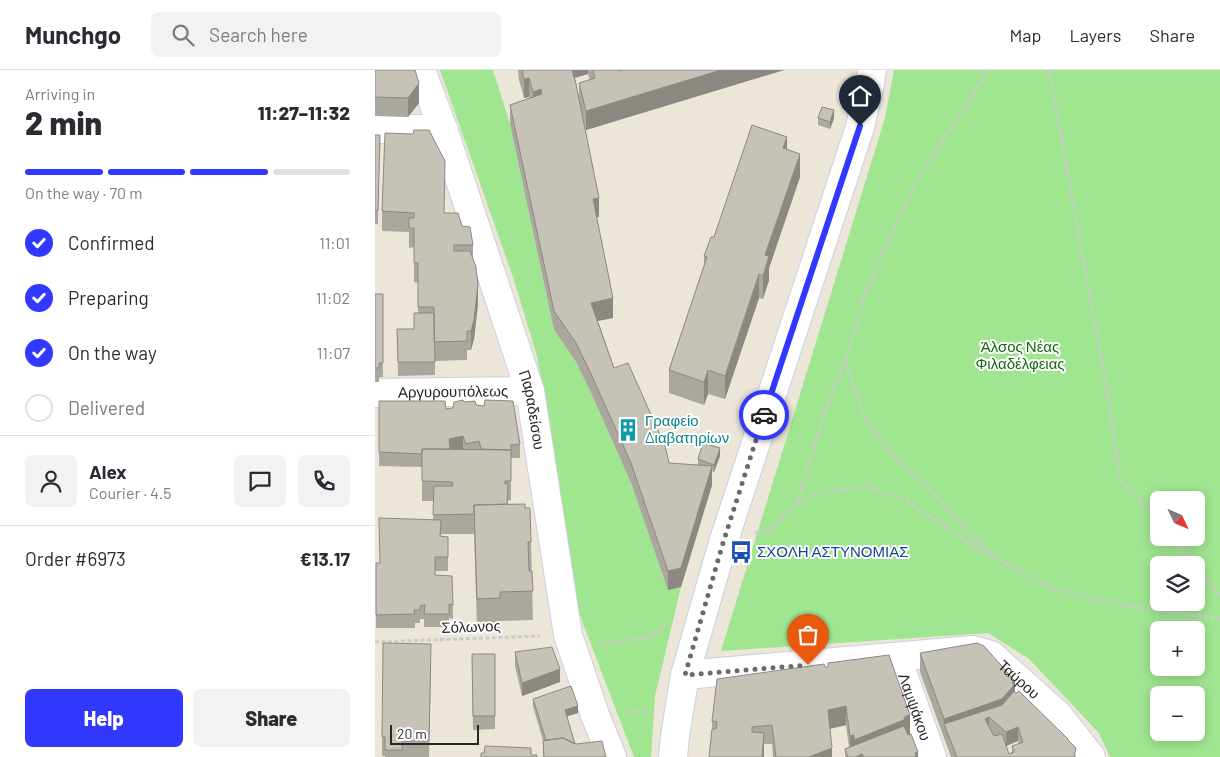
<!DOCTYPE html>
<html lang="en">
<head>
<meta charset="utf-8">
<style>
	body { margin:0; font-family:Barlow,sans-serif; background:#f2f2f3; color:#2b2b33; height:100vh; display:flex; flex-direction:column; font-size:19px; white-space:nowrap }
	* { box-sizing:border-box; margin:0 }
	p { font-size:16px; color:#7c7c81 }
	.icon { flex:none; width:28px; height:28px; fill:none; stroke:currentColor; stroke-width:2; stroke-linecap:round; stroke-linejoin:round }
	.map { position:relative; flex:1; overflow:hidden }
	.sheet { display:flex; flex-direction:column; background:#fff; width:375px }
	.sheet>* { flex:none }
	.needle { width:32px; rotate:134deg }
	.controls { position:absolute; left:775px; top:421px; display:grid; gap:10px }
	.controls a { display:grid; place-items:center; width:55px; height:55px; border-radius:8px; background:#fff; box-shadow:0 2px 12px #0003; font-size:25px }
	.scale { position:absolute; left:15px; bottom:12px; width:89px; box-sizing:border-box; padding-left:5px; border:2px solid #272727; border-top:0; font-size:14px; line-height:18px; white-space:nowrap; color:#272727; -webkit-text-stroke:4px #fff; paint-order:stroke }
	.pin { position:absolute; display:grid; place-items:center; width:42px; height:42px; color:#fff; margin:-51px -21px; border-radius:50% 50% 50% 0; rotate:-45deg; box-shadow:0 0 5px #0007 }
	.pin .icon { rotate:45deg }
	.courier { position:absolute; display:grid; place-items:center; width:50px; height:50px; margin:-25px; border:4px solid #3138ff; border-radius:50%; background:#fff; color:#222; box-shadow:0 1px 6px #0007 }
	.head em { font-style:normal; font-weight:800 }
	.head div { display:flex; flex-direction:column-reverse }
	.head { display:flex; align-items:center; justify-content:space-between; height:85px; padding:0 25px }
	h1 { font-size:32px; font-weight:800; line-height:38px }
	.bar { display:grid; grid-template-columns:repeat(4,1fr); gap:8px 5px; align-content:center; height:60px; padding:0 25px }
	.bar i { height:6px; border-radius:4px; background:#e1e1e2 }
	.bar .selected { background:#3138ff }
	.bar p { grid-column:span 4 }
	.line { display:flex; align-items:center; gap:12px; padding:0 25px; border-top:1px solid #e1e1e2 }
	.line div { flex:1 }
	.round { display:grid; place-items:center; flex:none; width:52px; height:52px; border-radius:8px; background:#f2f2f3 }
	ol { padding:0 25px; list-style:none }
	li { display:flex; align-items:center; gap:15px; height:55px }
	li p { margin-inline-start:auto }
	li .icon { padding:5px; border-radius:50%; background:#3138ff; color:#fff; stroke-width:4 }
	li:last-child { color:#7c7c81 }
	li i { width:28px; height:28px; border:2px solid #e1e1e2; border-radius:50% }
	.button { display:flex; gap:10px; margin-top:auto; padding:10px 25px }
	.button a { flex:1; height:58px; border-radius:8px; background:#3138ff; color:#fff; font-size:20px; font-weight:800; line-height:58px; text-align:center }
	.button a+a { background:#f2f2f3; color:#2b2b33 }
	header { display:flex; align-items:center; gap:30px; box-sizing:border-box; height:70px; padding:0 25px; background:#fff; border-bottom:1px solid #e1e1e2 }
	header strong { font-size:24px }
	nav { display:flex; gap:28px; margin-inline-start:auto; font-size:18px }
	.search { width:350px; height:45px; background:#f2f2f3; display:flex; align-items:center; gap:12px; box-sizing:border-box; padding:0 18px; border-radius:8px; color:#7c7c81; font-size:19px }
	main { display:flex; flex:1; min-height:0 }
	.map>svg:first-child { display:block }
	.green { fill:#a0e690; fill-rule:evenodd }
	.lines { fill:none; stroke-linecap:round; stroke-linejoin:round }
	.street-casing { stroke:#cdcee2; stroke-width:30 }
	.secondary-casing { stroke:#cdcee2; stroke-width:30 }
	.path { stroke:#cbcbcb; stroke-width:3; stroke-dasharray:4 2.5; stroke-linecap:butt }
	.street { stroke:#fff; stroke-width:28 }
	.secondary { stroke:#fff; stroke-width:28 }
	.wall { fill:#aaa79e; fill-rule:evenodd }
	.shaded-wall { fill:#8b8881 }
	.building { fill:#c6c2b8; stroke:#8b8881; fill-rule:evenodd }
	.done { stroke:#6c6a65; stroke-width:5; stroke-dasharray:0 9 }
	.route { stroke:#3138ff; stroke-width:6 }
	.labels { text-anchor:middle; stroke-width:4; stroke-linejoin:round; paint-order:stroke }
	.park-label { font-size:15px; fill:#196715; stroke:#fff }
	.street-label { font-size:15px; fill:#272727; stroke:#fff }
	.culture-label { font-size:15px; fill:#0d838f; stroke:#fff; text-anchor:start }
	.transit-label { font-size:15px; fill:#164399; stroke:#fff; text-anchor:start }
</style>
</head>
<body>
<header>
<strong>Munchgo</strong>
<div class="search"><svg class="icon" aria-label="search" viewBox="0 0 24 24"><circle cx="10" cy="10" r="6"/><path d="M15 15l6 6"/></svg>Search here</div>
<nav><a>Map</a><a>Layers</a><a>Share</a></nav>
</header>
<main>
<section class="sheet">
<div class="head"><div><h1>2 min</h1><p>Arriving in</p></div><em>11:27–11:32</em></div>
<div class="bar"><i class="selected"></i><i class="selected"></i><i class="selected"></i><i></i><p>On the way · 70 m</p></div>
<ol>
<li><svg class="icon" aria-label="check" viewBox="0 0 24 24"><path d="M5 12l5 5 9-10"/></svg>Confirmed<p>11:01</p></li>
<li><svg class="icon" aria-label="check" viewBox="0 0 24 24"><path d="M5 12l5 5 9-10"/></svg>Preparing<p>11:02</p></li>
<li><svg class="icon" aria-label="check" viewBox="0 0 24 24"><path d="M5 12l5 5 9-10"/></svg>On the way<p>11:07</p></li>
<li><i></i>Delivered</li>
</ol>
<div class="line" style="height:90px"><a class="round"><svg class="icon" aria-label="person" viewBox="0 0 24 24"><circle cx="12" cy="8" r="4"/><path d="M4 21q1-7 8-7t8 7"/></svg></a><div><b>Alex</b><p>Courier · 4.5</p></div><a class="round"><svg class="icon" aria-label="chat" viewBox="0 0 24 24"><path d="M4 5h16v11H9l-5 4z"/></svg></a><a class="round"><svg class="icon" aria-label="phone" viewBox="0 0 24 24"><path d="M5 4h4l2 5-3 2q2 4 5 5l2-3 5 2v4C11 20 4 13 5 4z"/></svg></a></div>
<div class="line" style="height:65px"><div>Order #6973</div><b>€13.17</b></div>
<div class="button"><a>Help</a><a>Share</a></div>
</section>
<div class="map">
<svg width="845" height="687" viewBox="0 0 845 687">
	<rect width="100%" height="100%" fill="#ebe6d7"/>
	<path class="green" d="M 65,0 L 118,0 L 135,54 L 179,260 L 201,292 L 217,325 L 256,413 L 293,519 L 306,517 L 280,626 L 276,687 L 259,687 L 204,543 L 162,286 L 138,207 Z
		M 519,0 L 845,0 L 845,687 L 735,687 L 724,663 L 654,589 L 613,563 L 346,581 L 510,48 ZM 784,430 L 821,430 L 821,468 L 784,468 ZM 784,495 L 821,495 L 821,532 L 784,532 ZM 784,560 L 821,560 L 821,598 L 784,598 ZM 784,625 L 821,625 L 821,662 L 784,662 Z"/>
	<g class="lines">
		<defs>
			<g id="street">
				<path id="s1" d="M 46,0 L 68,59 L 155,321 L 193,565 L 220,645 L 237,687"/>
				<path d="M 0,59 L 68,59"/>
				<path id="s2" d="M 0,323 L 155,321"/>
				<path id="s3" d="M 522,588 L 557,687"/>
				<path id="s4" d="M 310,605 L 598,580 L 616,585 L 683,645 L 716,687"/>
			</g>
			<path id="secondary" d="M 298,687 L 300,666 L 310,605 L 348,473 L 485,57 L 494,18 L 497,0"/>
		</defs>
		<use href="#street" class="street-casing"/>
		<use href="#secondary" class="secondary-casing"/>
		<path class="path" d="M 674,0 L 732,320 L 745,408 L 784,453
			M 470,290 L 491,351 L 519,388 L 551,415 L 612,482
			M 422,433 L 450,342 L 473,282 L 491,221 L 540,113 L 614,0
			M 380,462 L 391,463 L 421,434 L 438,425 L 490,415 L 533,432 L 599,476 L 675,518 L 747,535 L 845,549
			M 796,468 L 820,495
			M 821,497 L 845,526
			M 0,572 L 165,566
			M 225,574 L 275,567 L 284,562 L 293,553
			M 250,642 L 276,639"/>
		<use href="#street" class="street"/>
		<use href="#secondary" class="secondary"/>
	</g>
	<path class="wall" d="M 0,0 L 44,33 L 33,47 L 0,46 Z
		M 143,0 L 243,0 L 243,1 L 247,0 L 409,0 L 211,60 L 208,47 L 224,147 L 221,147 L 238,248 L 223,251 L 239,298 L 294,393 L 323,395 L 323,389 L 345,386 L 339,402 L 337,401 L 337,415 L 306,517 L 293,520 L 256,413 L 217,325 L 201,292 L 179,260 L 135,54 L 135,35 L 155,28 L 154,27 L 149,28 L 144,10 ZM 213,4 L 215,10 L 204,13 L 204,29 L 200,8 Z
		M 443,48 L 459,48 L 455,59 L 443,55 Z
		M 0,65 L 5,65 L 3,154 L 0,154 Z
		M 412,79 L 425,107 L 394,198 L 394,210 L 388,229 L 384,228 L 350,329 L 333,324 L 329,335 L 294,323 L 294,300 L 329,196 L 329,186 L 339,167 Z
		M 7,141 L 69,143 L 87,156 L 98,175 L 98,190 L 103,234 L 99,269 L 96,280 L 92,280 L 92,290 L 60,291 L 60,305 L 23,306 L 22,259 L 39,259 L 43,243 L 43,213 L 39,212 L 39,177 L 34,178 L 34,162 L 7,161 Z
		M 0,224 L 8,224 L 8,307 L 4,307 L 4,312 L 0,312 Z
		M 4,331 L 71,339 L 78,338 L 89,332 L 101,335 L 145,374 L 145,388 L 136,388 L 136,430 L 133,431 L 133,434 L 150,438 L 156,472 L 158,550 L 125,551 L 125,558 L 102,558 L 99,464 L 66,464 L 66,466 L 73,467 L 73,501 L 60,501 L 60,505 L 78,535 L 78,549 L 74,548 L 74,557 L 49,557 L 49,549 L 45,549 L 45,553 L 40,553 L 40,558 L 1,558 L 1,493 L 4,493 L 58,450 L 59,431 L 47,431 L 47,397 L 4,396 Z
		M 140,582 L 185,612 L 147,626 L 140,596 Z
		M 545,583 L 640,622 L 693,670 L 701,687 L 576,687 L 545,602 ZM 643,671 L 644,674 L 637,676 L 637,682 L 634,684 L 631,676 Z
		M 97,584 L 120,584 L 120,659 L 98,660 Z
		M 56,593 L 54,687 L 10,687 L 10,686 L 7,686 L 7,667 Z
		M 450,597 L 535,664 L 533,664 L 543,687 L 470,687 L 470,679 L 474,678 L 471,655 L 455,659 L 457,687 L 398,687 L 397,674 L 389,674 L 389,687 L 334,687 L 337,661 L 337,651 Z
		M 158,629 L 203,643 L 192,646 L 200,674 L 231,687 L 168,687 L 168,671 L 158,636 Z"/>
	<path class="shaded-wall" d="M 194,0 L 213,0 L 213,4 L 194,9 Z
		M 346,0 L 409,0 L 211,60 L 211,41 Z
		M 154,8 L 154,27 L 149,28 L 149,9 Z
		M 44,13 L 44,33 L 33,47 L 33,28 Z
		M 166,19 L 166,38 L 158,41 L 158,22 Z
		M 459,40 L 459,48 L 455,59 L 455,52 Z
		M 412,67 L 412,90 L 408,78 Z
		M 425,84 L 425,107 L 394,198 L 394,210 L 388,229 L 388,206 L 390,185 Z
		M 224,128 L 224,147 L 218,148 L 218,129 Z
		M 384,204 L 384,228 L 350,329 L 350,306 Z
		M 103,214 L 103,234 L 99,269 L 96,280 L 96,261 Z
		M 238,228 L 238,248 L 216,252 L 216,233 Z
		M 333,300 L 333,324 L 329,335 L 329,312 Z
		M 88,366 L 88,380 L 74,383 L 74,369 Z
		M 345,378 L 345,386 L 339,402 L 339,395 Z
		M 337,396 L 337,415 L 306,517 L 293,520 L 293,501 Z
		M 185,599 L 185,612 L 147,626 L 147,613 Z
		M 640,611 L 640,630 L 614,647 L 614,660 L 569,654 L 569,649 L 637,613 Z
		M 203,636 L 203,643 L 190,647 L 190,640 Z
		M 471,636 L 471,655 L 453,659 L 453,640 Z
		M 535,645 L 535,664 L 530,665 L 529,670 L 487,686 L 487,687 L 479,687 L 475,685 L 475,666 Z
		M 643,657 L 643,671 L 631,676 L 631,662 Z
		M 389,663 L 389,687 L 387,687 Z
		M 457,678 L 457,687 L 434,687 Z
		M 543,682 L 543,687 L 540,687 L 540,683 Z"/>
	<path class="building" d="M 0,0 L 40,0 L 44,13 L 33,28 L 0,27 Z
		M 147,0 L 197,0 L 201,14 L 224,128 L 218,129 L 238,228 L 216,233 L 239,298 L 253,293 L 290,376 L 294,393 L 337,396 L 306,498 L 293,501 L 256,393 L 217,306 L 201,273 L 179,241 L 135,35 L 167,24 L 166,19 L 158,22 L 154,8 L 149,9 Z
		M 218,0 L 243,0 L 243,1 L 247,0 L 346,0 L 211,41 L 204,13 L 220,8 Z
		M 447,37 L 459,40 L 455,52 L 443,48 Z
		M 377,55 L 412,67 L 408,78 L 425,84 L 390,185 L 394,186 L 388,206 L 384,204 L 350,306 L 333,300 L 329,312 L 294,300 L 332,187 L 329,186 L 336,167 L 339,167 Z
		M 39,60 L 54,60 L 70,91 L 69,143 L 83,143 L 87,156 L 95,157 L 98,175 L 79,175 L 79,181 L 95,181 L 101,197 L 103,214 L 99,250 L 96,261 L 92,261 L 92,271 L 59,272 L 59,237 L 43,237 L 43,193 L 39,193 L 39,158 L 34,158 L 34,148 L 39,148 L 39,143 L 7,141 L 10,63 L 38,64 Z
		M 0,65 L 5,65 L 3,140 L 0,140 Z
		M 0,224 L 8,224 L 8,293 L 4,293 L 4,298 L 0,298 Z
		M 39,243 L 59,243 L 60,292 L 23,292 L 22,259 L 39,259 Z
		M 88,330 L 89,332 L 100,331 L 101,335 L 109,336 L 110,330 L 138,331 L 145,374 L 136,375 L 136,380 L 106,379 L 104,371 L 91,374 L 88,366 L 74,369 L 75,379 L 47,379 L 47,384 L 4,382 L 4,331 L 70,331 L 71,339 L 78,338 L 79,332 Z
		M 328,373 L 345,378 L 339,395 L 323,389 Z
		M 47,379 L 136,380 L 136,411 L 130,411 L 130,414 L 133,414 L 132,434 L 99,435 L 99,444 L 58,445 L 59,416 L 78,416 L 77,412 L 47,411 Z
		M 150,434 L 150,438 L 155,438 L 156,472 L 153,472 L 154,501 L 157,501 L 158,521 L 125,522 L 125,528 L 102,529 L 99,435 Z
		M 4,448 L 66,450 L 65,466 L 73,467 L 73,487 L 60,487 L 60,505 L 77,506 L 78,535 L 74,534 L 74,544 L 49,544 L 50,535 L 45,536 L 45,540 L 39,540 L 40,544 L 1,545 L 1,493 L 5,493 Z
		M 8,573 L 56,574 L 54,671 L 27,671 L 27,680 L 10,680 L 10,667 L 7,667 Z
		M 602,573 L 609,576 L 640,611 L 637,613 L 639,615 L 627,629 L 569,649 L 545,583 Z
		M 177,577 L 185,599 L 147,613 L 140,582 Z
		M 97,584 L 120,584 L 120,646 L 98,646 Z
		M 514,585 L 535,645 L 530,646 L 529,650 L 479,670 L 479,665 L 475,666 L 471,636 L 453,640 L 457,678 L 434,687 L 401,687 L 397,655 L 377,657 L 377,662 L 389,663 L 387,687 L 334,687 L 337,659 L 341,659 L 342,652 L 337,651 L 342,609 L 449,594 L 450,597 L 453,597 L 453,593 Z
		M 196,616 L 203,636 L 190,640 L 200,674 L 188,668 L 171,670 L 158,629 Z
		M 639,621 L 641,623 L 644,621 L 693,669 L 692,669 L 701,678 L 699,687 L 582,687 L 569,654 L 627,635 ZM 614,647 L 631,662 L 643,657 L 648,672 L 637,676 L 639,682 L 634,684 L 627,664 L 619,666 L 610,649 Z
		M 529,656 L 533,665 L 536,664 L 543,682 L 540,683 L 541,687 L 489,687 L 487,684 L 481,687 L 473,687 L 470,679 Z
		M 188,668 L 201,674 L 227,671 L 231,687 L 169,687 L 168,671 Z
		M 110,676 L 156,678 L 156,685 L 162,685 L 162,687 L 106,687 L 106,683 L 109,683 Z"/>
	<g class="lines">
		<path class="done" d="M 389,345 L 348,473 L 310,605 L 433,595"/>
		<path class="route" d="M 389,345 L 485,56"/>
	</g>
	<defs>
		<symbol id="building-bare" viewBox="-9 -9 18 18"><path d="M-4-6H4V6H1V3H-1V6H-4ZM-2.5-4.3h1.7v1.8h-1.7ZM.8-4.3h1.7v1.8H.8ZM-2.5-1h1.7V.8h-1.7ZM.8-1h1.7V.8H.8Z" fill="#0f9aa8" stroke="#fff" stroke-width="2.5" paint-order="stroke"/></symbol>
		<symbol id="bus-bare" viewBox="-9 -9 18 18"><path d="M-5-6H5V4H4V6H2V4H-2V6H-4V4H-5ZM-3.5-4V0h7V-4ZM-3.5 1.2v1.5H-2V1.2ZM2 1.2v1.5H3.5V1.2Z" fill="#1a4fb4" stroke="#fff" stroke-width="2.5" paint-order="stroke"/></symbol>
	</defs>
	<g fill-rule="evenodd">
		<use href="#building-bare" x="237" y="344" width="32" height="32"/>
		<use href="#bus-bare" x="350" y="466" width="32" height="32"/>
	</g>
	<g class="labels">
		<g class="park-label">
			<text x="645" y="282">Άλσος Νέας<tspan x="645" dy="17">Φιλαδέλφειας</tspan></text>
		</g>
		<g class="street-label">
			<text dy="5" stroke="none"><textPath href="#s2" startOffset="78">Αργυρουπόλεως</textPath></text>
			<text dy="5" stroke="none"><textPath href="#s1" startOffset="358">Παραδείσου</textPath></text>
			<text transform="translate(96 557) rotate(-2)" y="5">Σόλωνος</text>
			<text dy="5" stroke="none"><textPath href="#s4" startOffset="345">Ταύρου</textPath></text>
			<text dy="5" stroke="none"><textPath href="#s3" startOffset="52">Λαμψάκου</textPath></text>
		</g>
		<g class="culture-label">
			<text x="270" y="356">Γραφείο<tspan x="270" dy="17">Διαβατηρίων</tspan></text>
		</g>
		<g class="transit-label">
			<text x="382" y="487">ΣΧΟΛΗ ΑΣΤΥΝΟΜΙΑΣ</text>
		</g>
	</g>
</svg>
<div class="controls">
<a><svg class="needle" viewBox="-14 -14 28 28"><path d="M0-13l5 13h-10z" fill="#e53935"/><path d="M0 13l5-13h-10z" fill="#7c7c81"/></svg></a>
<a><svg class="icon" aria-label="layers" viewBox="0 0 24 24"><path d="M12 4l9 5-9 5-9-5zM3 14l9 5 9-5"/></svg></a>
<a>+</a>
<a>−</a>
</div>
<div class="scale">20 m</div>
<div class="pin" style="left:433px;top:595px;background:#ea580c"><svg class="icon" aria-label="bag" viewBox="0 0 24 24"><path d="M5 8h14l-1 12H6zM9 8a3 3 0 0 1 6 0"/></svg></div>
<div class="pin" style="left:485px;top:56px;background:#1f2937"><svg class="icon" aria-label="home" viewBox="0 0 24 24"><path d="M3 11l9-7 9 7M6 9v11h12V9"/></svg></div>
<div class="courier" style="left:389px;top:345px"><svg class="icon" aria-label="car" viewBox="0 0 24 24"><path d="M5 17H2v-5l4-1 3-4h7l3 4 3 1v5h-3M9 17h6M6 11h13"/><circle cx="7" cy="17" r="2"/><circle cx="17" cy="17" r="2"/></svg></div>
</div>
</main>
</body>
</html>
